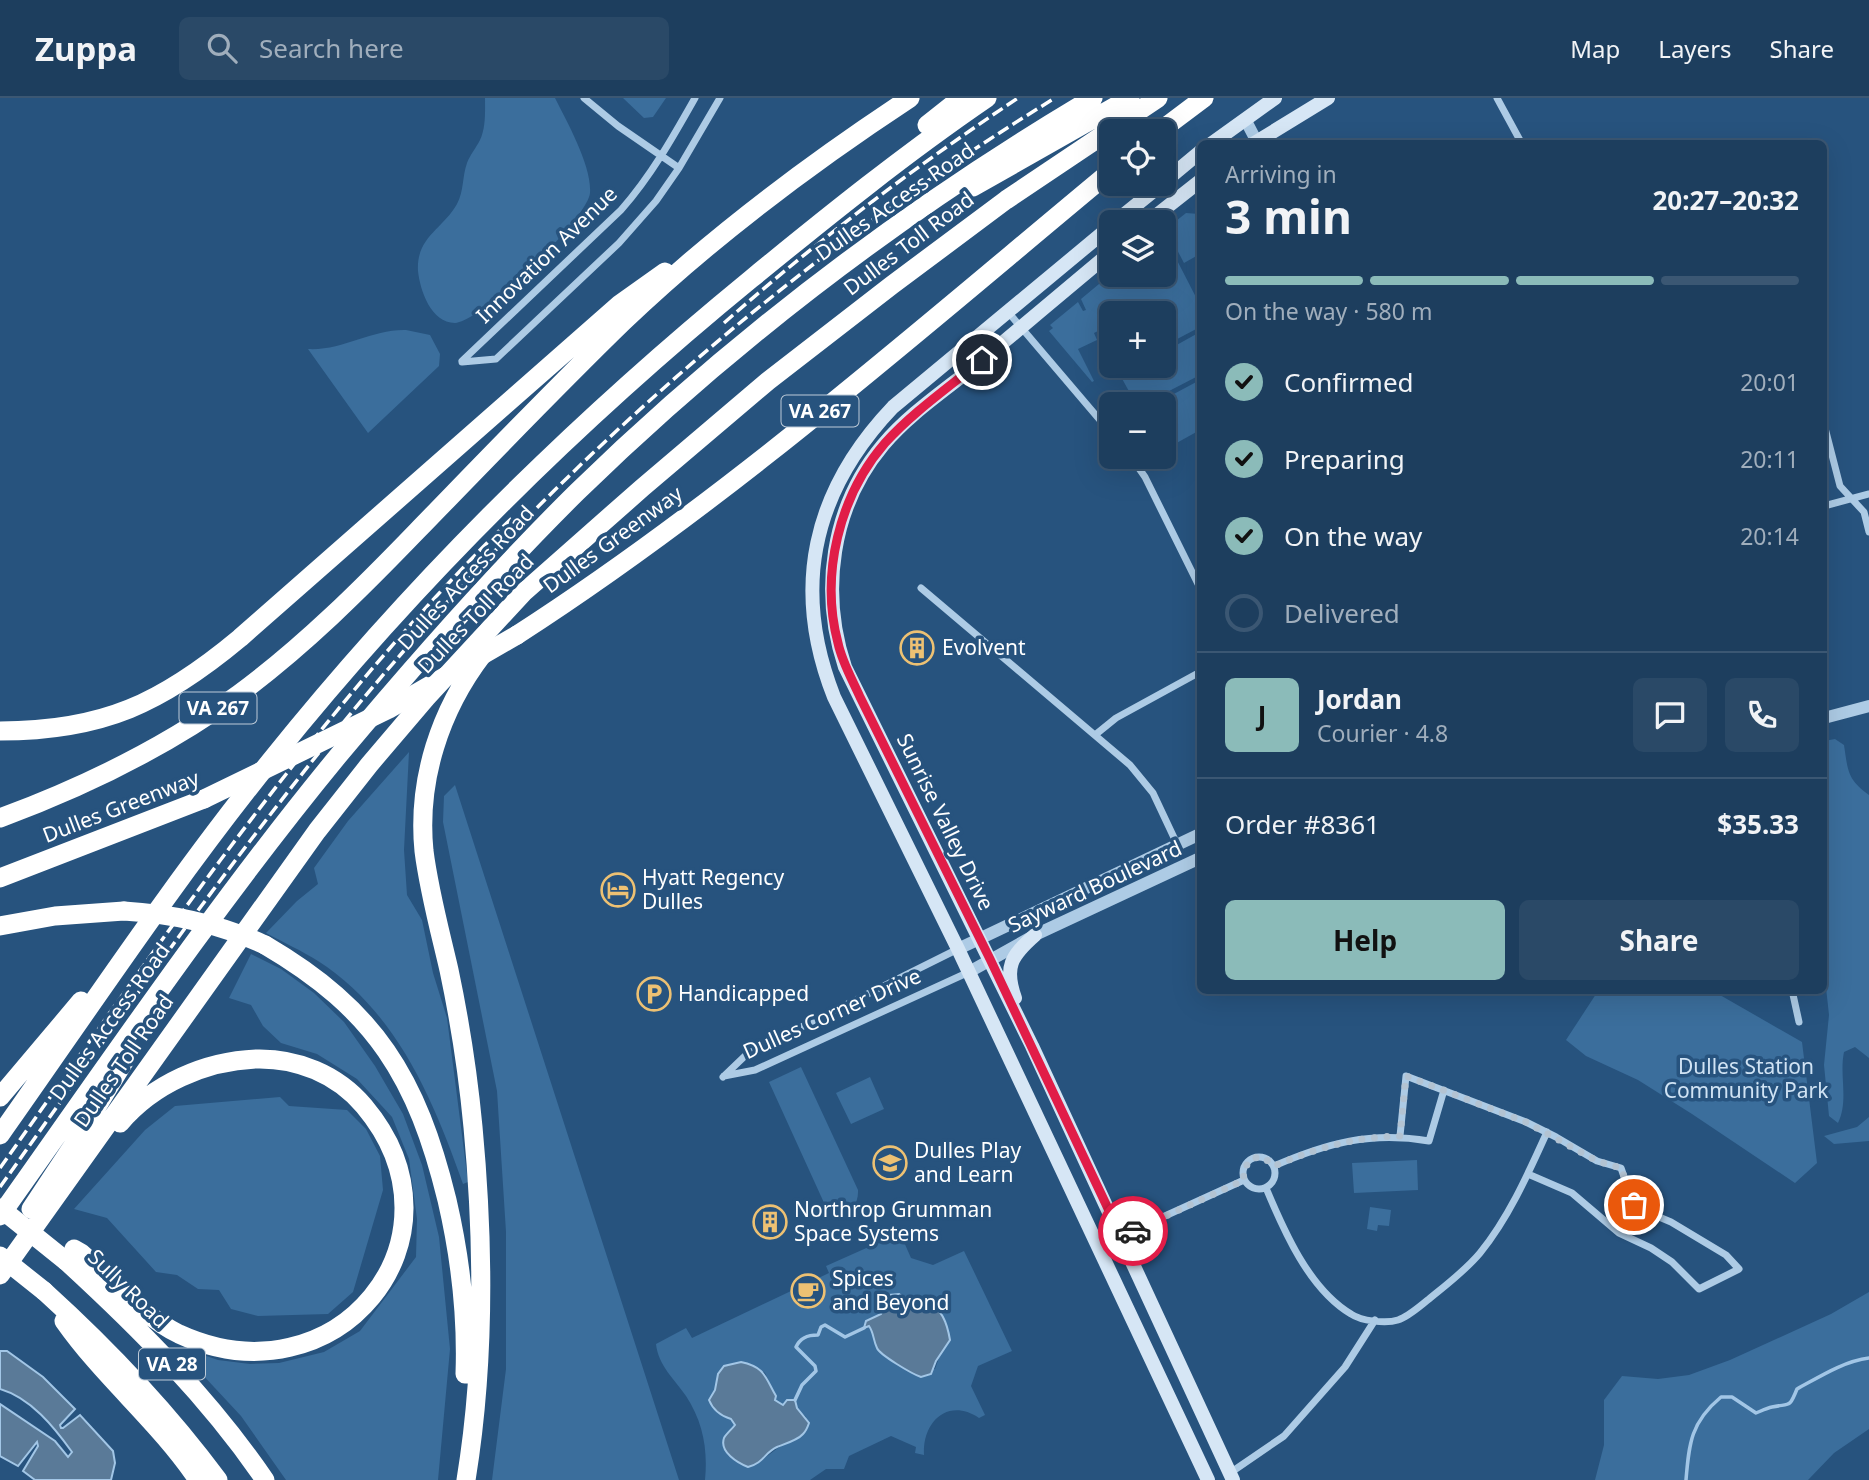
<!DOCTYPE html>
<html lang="en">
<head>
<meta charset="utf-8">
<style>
	body { margin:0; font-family:"Noto Sans",sans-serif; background:#2a4967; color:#f1f3f6; height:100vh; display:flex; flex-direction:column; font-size:26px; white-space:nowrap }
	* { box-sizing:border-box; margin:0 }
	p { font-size:23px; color:#a0aebc }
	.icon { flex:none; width:38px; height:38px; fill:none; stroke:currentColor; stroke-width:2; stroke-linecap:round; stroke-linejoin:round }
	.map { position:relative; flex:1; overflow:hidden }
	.details { position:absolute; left:1197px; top:42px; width:630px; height:854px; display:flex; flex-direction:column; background:#1d3e5e; border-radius:10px; box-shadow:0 7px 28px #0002,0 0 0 2px #3b5773 }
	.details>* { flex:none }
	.fabs { position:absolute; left:1099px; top:21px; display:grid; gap:14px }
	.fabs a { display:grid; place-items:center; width:77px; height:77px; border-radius:10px; background:#1d3e5e; box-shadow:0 7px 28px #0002,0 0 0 2px #3b5773; font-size:35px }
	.pin { position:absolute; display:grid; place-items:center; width:60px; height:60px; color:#fff; margin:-30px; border:4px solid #fff; border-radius:50%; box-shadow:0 2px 7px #0007 }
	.courier { position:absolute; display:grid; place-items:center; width:70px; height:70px; margin:-35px; border:5px solid #e11d48; border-radius:50%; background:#fff; color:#222; box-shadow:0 2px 9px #0007 }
	.head em { font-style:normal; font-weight:700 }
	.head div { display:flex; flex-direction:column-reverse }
	.head { display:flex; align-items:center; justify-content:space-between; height:119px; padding:0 28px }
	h1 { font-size:46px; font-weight:700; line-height:52px }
	.bar { display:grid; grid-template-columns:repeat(4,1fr); gap:10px 7px; align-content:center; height:84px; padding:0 28px }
	.bar i { height:9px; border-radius:5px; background:#3b5773 }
	.bar .active { background:#8bbbb9 }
	.bar p { grid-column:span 4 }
	.line { display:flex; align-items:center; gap:18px; padding:0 28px; border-top:2px solid #3b5773 }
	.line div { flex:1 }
	.round { display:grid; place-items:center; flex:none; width:74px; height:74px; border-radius:10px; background:#2a4967 }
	ol { padding:0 28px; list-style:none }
	li { display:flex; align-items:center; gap:21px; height:77px }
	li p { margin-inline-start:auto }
	li .icon { padding:7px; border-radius:50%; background:#8bbbb9; color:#111; stroke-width:4 }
	li:last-child { color:#a0aebc }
	li i { width:38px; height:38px; border:4px solid #3b5773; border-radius:50% }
	.action { display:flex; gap:14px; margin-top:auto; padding:14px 28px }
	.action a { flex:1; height:80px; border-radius:10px; background:#8bbbb9; color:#111; font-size:28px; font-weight:700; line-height:80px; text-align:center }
	.action a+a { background:#2a4967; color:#f1f3f6 }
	header { display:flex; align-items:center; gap:42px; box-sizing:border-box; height:98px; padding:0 35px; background:#1d3e5e; border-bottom:2px solid #3b5773 }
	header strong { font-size:33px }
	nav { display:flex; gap:38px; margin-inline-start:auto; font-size:24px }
	.search { width:490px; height:63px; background:#2a4967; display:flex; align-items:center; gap:18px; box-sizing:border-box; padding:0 24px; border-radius:10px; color:#a0aebc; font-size:26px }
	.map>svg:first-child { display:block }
	.green { fill:#3b6e9c; fill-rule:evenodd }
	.water { fill:#5a7a98; stroke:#a2c6e6; stroke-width:2 }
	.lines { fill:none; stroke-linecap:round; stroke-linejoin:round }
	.stream { stroke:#a2c6e6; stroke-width:3.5 }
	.minor { stroke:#adcbe5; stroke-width:7 }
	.tertiary { stroke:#adcbe5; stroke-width:12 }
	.secondary { stroke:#d6e6f5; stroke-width:14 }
	.motorway { stroke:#fff; stroke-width:19 }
	.rail { stroke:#fff; stroke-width:3.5; stroke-dasharray:12 5; stroke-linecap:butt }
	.motorway-bridge { stroke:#fff; stroke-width:19 }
	.done { stroke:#b3c3d2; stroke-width:7; stroke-dasharray:0 12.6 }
	.route { stroke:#e11d48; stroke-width:9 }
	.labels { text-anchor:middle; stroke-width:7; stroke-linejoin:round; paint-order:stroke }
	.shield { fill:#27537e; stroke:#becbd8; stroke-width:2 }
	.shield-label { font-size:19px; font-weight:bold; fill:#fff }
	.street-label { font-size:21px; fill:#fff; stroke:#27537e }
	.poi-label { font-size:21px; fill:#fff; stroke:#27537e; text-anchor:start }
	.park-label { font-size:21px; fill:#d0e3f4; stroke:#27537e }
</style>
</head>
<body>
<header>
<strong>Zuppa</strong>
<div class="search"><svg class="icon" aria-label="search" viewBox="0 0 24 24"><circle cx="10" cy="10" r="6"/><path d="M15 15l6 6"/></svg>Search here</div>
<nav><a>Map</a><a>Layers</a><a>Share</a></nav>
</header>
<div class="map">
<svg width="1869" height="1382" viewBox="0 0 1869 1382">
	<rect width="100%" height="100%" fill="#27537e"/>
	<path class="green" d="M 485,0 L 555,0 C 567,24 592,68 590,95 C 588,120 481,224 455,225 C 431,225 420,192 418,173 C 416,139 443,131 457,106 C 464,93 462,79 467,65 C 470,57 476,50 480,42 C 486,29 485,14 485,0 Z
		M 623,0 L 666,0 L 653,19 L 644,20 Z
		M 1186,115 L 1199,116 L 1200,120 L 1200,156 L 1184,165 L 1166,131 Z
		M 1164,137 L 1200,207 L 1200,229 L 1164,248 L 1164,215 L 1111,215 L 1111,260 L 1098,233 L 1094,235 L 1097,242 L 1078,251 L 1094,283 L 1092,284 L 1049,233 L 1053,230 L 1050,227 L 1078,204 L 1083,213 L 1086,212 L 1081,201 L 1111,176 L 1164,177 Z
		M 406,232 L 430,237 L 440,256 L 439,268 L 368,335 L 308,251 C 342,253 372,231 406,232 Z
		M 1200,234 L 1200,277 L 1144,306 L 1136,306 L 1120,277 L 1137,268 L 1164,268 L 1164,254 Z
		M 1200,282 L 1200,332 L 1164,352 L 1164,306 L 1155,306 Z
		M 1835,641 L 1844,647 C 1848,673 1847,681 1869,697 L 1869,960 L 1855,949 L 1844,954 C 1839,978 1849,1002 1838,1025 L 1829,1018 L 1824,967 L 1829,917 L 1824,871 L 1824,643 Z
		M 409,654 L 404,752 L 407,797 L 422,822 L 433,875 L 447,920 L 468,1084 L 463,1086 C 433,1001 397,914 318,863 C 302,853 283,844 266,835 L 297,803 L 318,786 L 314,770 L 348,723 Z
		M 455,687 L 679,1382 L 492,1382 L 506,1271 L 506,1134 L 497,993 L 443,724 L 444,698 Z
		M 251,856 L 281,871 L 314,895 L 344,924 L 375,968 L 403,1016 L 422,1067 L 439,1139 L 450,1251 L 438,1382 L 286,1382 L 241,1318 L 187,1260 L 189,1252 L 218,1262 L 250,1266 L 279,1265 L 324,1254 L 360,1233 L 416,1159 L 417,1121 L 409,1061 L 392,1019 L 357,981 L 317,956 L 281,945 L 263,928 L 251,907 L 229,900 Z
		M 1598,893 L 1713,893 L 1802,944 L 1817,1065 L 1795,1085 L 1692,1016 L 1638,982 L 1586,958 L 1566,942 Z
		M 801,969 L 858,1092 C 859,1113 841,1120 825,1107 L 769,984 Z
		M 870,979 L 884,1011 L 851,1026 L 836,995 Z
		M 280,999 L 289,1008 L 347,1012 L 366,1031 L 380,1058 L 383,1092 L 353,1194 L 328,1216 L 258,1218 L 231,1211 L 219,1192 L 198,1191 L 177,1177 L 156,1174 L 107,1120 L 74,1111 L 145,1032 L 175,1008 Z
		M 1869,1019 L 1869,1043 L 1834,1046 L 1824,1038 L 1857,1029 Z
		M 1417,1062 L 1418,1092 L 1354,1095 L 1352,1065 Z
		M 1370,1109 L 1391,1112 L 1389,1128 L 1378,1127 L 1377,1133 L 1367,1131 Z
		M 900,1135 L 911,1160 L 933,1167 L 964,1153 L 1012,1253 L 978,1268 L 971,1288 L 985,1317 L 979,1320 C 948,1299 922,1324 924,1357 L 915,1355 L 916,1349 L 891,1338 L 849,1358 L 844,1371 L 826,1371 L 810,1382 L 705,1382 C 708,1351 703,1324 686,1298 C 675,1282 658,1267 656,1246 L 686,1230 L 692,1240 L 829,1175 L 826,1168 ZM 889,1197 L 930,1207 L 939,1216 L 940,1257 L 935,1271 L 891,1261 L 866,1223 L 881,1216 ZM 751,1266 L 765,1275 L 776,1298 L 774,1302 C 786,1309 796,1309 806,1319 L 799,1339 C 783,1345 772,1354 759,1365 L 741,1366 L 727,1354 L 723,1348 L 726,1337 L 735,1327 L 712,1296 L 715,1292 L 718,1276 Z
		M 1869,1194 L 1869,1331 L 1834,1355 L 1808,1382 L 1595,1382 L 1604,1347 L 1604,1302 L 1622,1278 L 1658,1281 L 1689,1277 L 1730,1262 L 1831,1216 Z"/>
	<path class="water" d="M 899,1196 C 909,1206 919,1203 931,1207 C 943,1212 948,1230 950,1242 L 936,1263 L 931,1276 L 921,1279 C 912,1276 880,1257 877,1250 C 873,1242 874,1235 869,1228 L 864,1230 L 866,1223 L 881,1216 L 889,1197 Z
		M 0,1253 L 7,1253 L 43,1279 L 75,1311 L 60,1327 L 61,1330 L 63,1330 L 80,1317 L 113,1353 L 115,1365 L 111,1382 L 35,1382 L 23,1373 L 38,1348 L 37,1344 L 18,1368 L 0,1358 L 0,1306 L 55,1343 L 68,1359 L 72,1354 C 54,1329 31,1300 0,1291 Z
		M 741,1264 C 765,1269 765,1279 776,1298 L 775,1302 L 783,1307 L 787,1302 L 795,1302 L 797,1310 L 809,1325 C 808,1328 805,1334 803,1336 C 798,1342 785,1346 777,1349 C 765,1354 764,1365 748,1369 C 738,1365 719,1354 724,1340 C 726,1336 732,1331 735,1327 L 731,1321 C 721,1318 713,1312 709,1302 L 715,1292 L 718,1276 L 724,1268 Z"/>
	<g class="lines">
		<path class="stream" d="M 795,1302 L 802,1287 L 816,1273 L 815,1268 L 796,1249 C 800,1240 807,1237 818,1237 L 821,1229 L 825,1227 L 845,1239 L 864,1230
			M 1686,1382 C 1689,1345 1691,1324 1721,1299 L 1732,1299 L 1756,1315 C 1761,1313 1767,1310 1772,1309 C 1790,1305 1789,1311 1797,1291 C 1819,1279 1844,1263 1869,1260"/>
		<path class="minor" d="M 584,0 L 618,28 L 679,70
			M 1497,0 L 1522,46
			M 1008,214 L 1111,335
			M 462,263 L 621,112 C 651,78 673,39 695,0
			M 462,264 L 496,261 L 619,145 L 656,103 L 679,70 L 720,0
			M 1824,326 L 1840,388 L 1864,414 L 1869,434
			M 1131,359 L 1145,379 L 1200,490
			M 1824,408 L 1869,396
			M 921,490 L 1130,667 L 1153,695 L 1177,746
			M 1095,637 L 1116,620 L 1200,574
			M 1792,892 L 1799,924
			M 724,978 L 755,972 L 969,874
			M 723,979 L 747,956 L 958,851
			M 1400,1038 L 1406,978 L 1526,1024 L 1556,1039 L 1597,1063 L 1621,1070 L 1634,1107 L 1640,1111 L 1671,1124 L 1726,1157 L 1739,1171 L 1699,1191 L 1672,1164 L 1651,1150 L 1619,1135 L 1572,1095 L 1528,1076
			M1243 1075a16 16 0 1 1 32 0a16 16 0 1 1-32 0Z
			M 1274,1068 C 1327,1045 1371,1033 1429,1043 L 1444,992
			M 1266,1090 C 1284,1133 1309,1191 1351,1216 C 1361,1223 1386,1226 1398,1222 C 1408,1219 1420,1208 1429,1201 C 1446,1187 1465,1173 1480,1155 C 1509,1119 1528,1076 1547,1034
			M 1099,1150 L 1121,1138 L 1244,1082
			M 1230,1375 L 1284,1338 L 1345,1269 L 1375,1222"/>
		<path class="tertiary" d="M 1245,21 L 1258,46
			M 1824,620 L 1869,608
			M 958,851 L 1200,736
			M 969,874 L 1035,837 L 1200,760"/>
		<path class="secondary" d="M 1211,46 L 1275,0
			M 1253,46 L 1328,0
			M 1164,84 L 1200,54
			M 1115,124 L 1162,86
			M 1148,124 L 1200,83
			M 1111,128 L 893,309 C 813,393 791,490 834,599 L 958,851 L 1208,1382
			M 1111,154 C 1066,192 1021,229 976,267 C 944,293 909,316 883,347 C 831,409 820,494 845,569 L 1032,948 L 1233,1382
			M 1015,900 C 1004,869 1011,858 1035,837"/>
		<path class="motorway" d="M 927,27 L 961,0
			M 1160,33 L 1204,0
			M 973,89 L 1130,0
			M 517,537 C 728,401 918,233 1111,73
			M 0,633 C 103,633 162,605 240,540 L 620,206 L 665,174
			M 0,720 C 84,689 166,649 239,596 C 304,548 361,491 417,433 C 485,363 553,292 623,224 C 711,140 808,67 910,0
			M 0,780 L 204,701
			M 0,828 L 55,818 L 124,813
			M 265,847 C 376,912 417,980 447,1102 C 460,1158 467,1219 465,1276
			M 0,999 L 81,903
			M 0,1037 C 89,911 175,781 272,661 C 414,484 575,325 751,181 C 828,118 905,56 987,0
			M 31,1111 L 78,1040 L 125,962
			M 0,1118 C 110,963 217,805 338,658 C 414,567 493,477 577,394 C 732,243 907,110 1093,0
			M 74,1151 L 81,1155 C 112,1182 142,1218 179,1236 C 336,1308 475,1140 364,1008 C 337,976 297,960 256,961 C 205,963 153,986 120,1025
			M 66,1163 C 139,1230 209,1300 265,1382
			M 0,1177 L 317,733 L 369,667 L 426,600 L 523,495 L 642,390 L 768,283 L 892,187 L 1006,102 L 1158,0
			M 44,1193 C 108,1251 167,1313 218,1382
			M 64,1223 C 104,1280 159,1324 198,1382
			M 466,1382 C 485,1266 484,1146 473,1029 C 468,976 460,924 449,872 C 440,833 429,793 424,753 C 417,682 440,612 483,556"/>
		<path class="rail" d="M 724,225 C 818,142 913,70 1018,0
			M 0,1070 C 160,845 316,612 515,417
			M 0,1089 C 129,908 256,723 402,555 C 590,338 811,149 1055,0"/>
		<path class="motorway-bridge" d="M 204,701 L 389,611 L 517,537
			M 124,813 C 174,816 220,826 265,847
			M 0,1110 L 66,1163
			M 0,1158 L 44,1193"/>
	</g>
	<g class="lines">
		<path class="done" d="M 1133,1133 L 1244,1082 L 1243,1072 L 1252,1060 L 1263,1059 L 1274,1068 C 1316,1050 1355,1039 1400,1038 L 1406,978 L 1526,1024 L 1597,1063 L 1621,1070 L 1634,1107"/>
		<path class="route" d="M 982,262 C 949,289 913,314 885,345 C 839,398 820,477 838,545 C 842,564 852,581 860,599 L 990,861 L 1121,1138 L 1133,1133"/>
	</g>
	<defs>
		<symbol id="building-ring" viewBox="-11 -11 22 22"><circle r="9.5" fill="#27537e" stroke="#edc173" stroke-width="1.5"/><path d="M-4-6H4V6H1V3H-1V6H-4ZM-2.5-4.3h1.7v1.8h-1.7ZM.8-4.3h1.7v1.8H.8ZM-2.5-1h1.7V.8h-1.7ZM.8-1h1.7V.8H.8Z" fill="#edc173"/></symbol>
		<symbol id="hotel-ring" viewBox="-11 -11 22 22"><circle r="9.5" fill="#27537e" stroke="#edc173" stroke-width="1.5"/><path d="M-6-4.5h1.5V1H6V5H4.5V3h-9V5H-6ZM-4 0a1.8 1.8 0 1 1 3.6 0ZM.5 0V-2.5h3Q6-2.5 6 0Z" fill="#edc173"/></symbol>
		<symbol id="parking-ring" viewBox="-11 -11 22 22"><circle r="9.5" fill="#27537e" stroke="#edc173" stroke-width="1.5"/><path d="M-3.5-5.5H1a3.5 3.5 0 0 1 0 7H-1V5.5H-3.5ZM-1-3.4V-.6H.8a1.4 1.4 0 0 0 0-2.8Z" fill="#edc173"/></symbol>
		<symbol id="school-ring" viewBox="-11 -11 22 22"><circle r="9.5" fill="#27537e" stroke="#edc173" stroke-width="1.5"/><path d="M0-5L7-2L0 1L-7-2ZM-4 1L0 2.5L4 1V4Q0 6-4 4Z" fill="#edc173"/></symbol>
		<symbol id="cafe-ring" viewBox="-11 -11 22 22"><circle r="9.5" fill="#27537e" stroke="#edc173" stroke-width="1.5"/><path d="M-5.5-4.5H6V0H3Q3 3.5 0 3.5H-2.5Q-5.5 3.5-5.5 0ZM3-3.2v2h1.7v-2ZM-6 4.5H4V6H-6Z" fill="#edc173"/></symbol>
	</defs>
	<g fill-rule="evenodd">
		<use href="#building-ring" x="898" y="531" width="38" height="38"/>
		<use href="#hotel-ring" x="599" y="773" width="38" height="38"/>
		<use href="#parking-ring" x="635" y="877" width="38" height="38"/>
		<use href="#school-ring" x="871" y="1046" width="38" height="38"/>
		<use href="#building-ring" x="751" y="1105" width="38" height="38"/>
		<use href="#cafe-ring" x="789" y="1174" width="38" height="38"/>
	</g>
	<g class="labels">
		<g class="shield">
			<rect x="781.5" y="297.5" width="77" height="31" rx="5"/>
			<rect x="179.5" y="594.5" width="77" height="31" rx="5"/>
			<rect x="139" y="1250.5" width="66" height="31" rx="5"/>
		</g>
		<g class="shield-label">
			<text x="820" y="320">VA 267</text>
			<text x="218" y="617">VA 267</text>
			<text x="172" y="1273">VA 28</text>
		</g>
		<g class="street-label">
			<text transform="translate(895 104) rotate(-35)" y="7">Dulles Access Road</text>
			<text transform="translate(909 146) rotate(-37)" y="7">Dulles Toll Road</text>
			<text transform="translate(547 157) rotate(-44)" y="7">Innovation Avenue</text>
			<text transform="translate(613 442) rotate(-36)" y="7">Dulles Greenway</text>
			<text transform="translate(466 480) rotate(-47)" y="7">Dulles Access Road</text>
			<text transform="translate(476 516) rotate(-46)" y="7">Dulles Toll Road</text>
			<text transform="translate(121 709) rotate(-21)" y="7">Dulles Greenway</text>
			<text transform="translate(945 724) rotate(64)" y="7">Sunrise Valley Drive</text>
			<text transform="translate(1095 789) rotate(-25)" y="7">Sayward Boulevard</text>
			<text transform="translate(832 916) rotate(-24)" y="7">Dulles Corner Drive</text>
			<text transform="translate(110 924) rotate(-54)" y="7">Dulles Access Road</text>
			<text transform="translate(124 963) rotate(-55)" y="7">Dulles Toll Road</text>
			<text transform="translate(128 1191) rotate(44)" y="7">Sully Road</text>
		</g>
		<g class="poi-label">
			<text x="942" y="557">Evolvent</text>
			<text x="642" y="787">Hyatt Regency<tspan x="642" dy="24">Dulles</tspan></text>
			<text x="678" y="903">Handicapped</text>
			<text x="914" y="1060">Dulles Play<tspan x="914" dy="24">and Learn</tspan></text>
			<text x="794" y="1119">Northrop Grumman<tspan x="794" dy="24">Space Systems</tspan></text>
			<text x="832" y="1188">Spices<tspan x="832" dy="24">and Beyond</tspan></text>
		</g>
		<g class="park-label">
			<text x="1746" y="976">Dulles Station<tspan x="1746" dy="24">Community Park</tspan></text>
		</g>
	</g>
</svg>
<div class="fabs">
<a><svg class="icon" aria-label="locate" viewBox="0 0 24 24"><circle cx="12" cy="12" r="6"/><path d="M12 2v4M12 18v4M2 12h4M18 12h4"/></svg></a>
<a><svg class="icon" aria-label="layers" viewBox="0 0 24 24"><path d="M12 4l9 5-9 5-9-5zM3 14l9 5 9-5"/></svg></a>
<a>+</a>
<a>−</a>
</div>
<div class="pin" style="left:1634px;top:1107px;background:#ea580c"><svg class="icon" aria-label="bag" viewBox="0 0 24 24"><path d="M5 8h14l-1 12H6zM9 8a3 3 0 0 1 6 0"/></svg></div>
<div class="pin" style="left:982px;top:262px;background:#1f2937"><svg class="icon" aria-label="home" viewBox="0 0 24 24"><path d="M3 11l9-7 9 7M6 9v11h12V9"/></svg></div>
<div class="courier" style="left:1133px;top:1133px"><svg class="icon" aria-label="car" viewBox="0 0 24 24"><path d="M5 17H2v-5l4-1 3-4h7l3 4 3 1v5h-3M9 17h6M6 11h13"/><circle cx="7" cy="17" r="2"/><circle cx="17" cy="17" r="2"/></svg></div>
<section class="details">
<div class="head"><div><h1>3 min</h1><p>Arriving in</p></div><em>20:27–20:32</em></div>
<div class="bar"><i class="active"></i><i class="active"></i><i class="active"></i><i></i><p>On the way · 580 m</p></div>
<ol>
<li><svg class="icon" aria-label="check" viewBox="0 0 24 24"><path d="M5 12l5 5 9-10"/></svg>Confirmed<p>20:01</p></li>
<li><svg class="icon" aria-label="check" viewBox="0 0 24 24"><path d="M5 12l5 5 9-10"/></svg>Preparing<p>20:11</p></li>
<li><svg class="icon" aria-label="check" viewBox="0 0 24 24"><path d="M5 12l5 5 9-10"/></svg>On the way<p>20:14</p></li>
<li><i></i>Delivered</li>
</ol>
<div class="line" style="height:126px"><b class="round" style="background:#8bbbb9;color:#111">J</b><div><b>Jordan</b><p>Courier · 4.8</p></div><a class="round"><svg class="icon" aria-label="chat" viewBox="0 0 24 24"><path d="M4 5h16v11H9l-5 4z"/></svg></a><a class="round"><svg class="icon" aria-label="phone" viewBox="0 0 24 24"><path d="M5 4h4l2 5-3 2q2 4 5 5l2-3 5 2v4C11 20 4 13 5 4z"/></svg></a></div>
<div class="line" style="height:91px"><div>Order #8361</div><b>$35.33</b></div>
<div class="action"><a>Help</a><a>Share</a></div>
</section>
</div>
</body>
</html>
